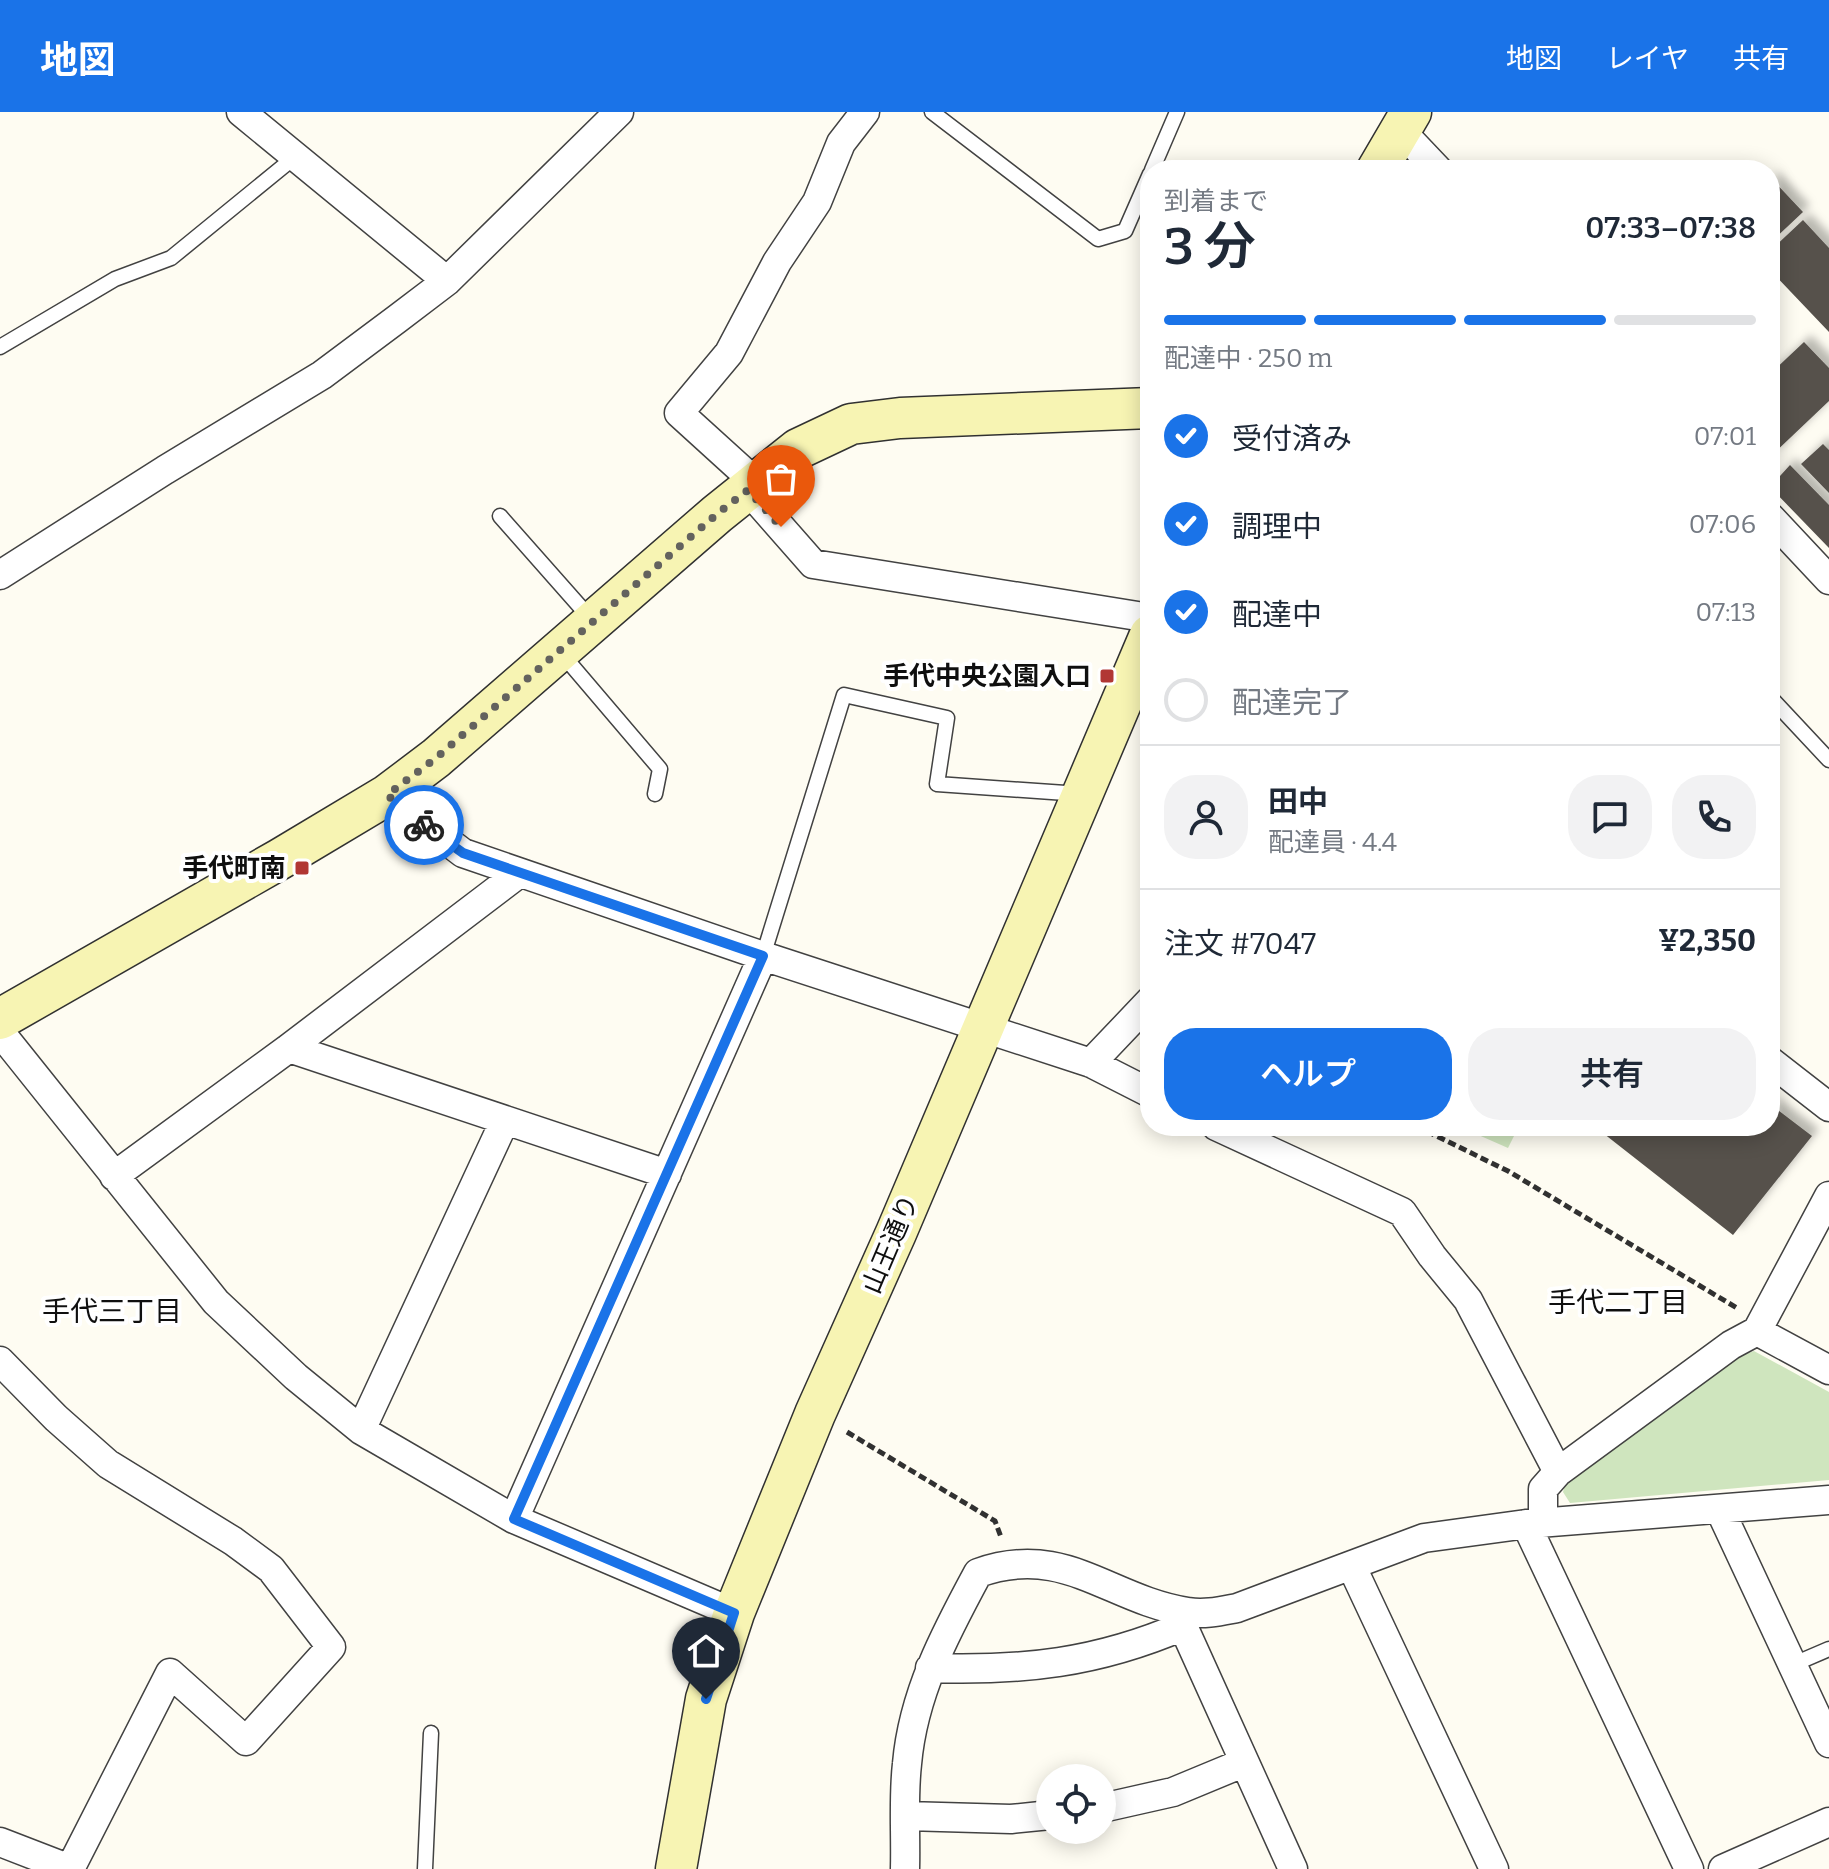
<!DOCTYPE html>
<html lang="ja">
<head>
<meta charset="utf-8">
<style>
	body { margin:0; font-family:Bitter,"Noto Sans JP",serif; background:#f2f2f3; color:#1f2937; height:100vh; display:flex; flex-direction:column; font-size:30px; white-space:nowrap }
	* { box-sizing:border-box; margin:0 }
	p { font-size:26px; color:#747a83 }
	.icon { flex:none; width:44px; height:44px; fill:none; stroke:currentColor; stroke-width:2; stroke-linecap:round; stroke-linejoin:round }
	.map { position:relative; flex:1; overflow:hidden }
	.panel { position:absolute; left:1140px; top:48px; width:640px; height:976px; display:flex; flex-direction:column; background:#fff; border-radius:32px; box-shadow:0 4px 20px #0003 }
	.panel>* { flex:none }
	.tools { position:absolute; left:1036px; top:1652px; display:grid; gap:16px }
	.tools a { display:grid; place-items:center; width:80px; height:80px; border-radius:50%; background:#fff; box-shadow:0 4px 20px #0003; font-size:40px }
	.pin { position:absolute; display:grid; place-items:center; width:68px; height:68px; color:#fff; margin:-82px -34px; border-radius:50% 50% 50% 0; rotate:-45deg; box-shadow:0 0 8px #0007 }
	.pin .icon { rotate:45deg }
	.courier { position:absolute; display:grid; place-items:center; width:80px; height:80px; margin:-40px; border:6px solid #1a73e8; border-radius:50%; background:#fff; color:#222; box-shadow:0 2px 10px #0007 }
	.headline em { font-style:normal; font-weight:600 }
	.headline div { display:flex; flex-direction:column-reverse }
	.headline { display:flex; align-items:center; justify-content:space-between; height:136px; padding:0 24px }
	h1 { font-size:52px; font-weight:600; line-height:60px }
	.bar { display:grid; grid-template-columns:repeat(4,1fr); gap:12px 8px; align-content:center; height:96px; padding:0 24px }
	.bar i { height:10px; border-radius:6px; background:#e0e1e3 }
	.bar .active { background:#1a73e8 }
	.bar p { grid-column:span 4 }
	.line { display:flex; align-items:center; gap:20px; padding:0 24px; border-top:2px solid #e0e1e3 }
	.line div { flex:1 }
	.round { display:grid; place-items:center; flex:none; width:84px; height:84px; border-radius:32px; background:#f2f2f3 }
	ol { padding:0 24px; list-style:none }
	li { display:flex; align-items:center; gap:24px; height:88px }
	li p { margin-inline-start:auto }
	li .icon { padding:8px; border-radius:50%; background:#1a73e8; color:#fff; stroke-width:4 }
	li:last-child { color:#747a83 }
	li i { width:44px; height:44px; border:4px solid #e0e1e3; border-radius:50% }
	.cta { display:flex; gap:16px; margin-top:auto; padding:16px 24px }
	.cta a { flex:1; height:92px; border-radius:32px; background:#1a73e8; color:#fff; font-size:32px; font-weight:600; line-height:92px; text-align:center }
	.cta a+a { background:#f2f2f3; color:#1f2937 }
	header { display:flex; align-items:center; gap:48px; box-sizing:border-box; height:112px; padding:0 40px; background:#1a73e8; color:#fff }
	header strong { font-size:38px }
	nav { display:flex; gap:44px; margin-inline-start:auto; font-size:28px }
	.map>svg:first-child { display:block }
	.green { fill:#cfe5be }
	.building { fill:#56514c; filter:url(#shadow) }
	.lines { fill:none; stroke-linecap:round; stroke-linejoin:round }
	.lane-casing { stroke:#424242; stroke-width:17 }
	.street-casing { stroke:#424242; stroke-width:31 }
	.secondary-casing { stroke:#313131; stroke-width:43 }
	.path { stroke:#313131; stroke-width:5; stroke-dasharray:8 4; stroke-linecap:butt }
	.lane { stroke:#fff; stroke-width:14 }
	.street { stroke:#fff; stroke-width:28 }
	.secondary { stroke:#f7f4b3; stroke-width:40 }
	.done { stroke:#63625e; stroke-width:8; stroke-dasharray:0 14.4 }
	.route { stroke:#1a73e8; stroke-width:10 }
	.poi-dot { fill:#b13734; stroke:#fff; stroke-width:3 }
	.labels { text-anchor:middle; stroke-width:8; stroke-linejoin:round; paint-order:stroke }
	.poi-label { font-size:26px; font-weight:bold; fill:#0f0f0f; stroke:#fff; text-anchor:end }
	.street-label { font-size:26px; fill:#0f0f0f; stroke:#fff }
	.neighbourhood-label { font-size:28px; fill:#0f0f0f; stroke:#fff }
</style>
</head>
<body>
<header>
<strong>地図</strong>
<nav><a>地図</a><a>レイヤ</a><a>共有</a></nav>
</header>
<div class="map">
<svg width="1829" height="1757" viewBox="0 0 1829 1757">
	<defs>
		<filter id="shadow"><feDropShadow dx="7" dy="-7" stdDeviation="4" flood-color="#0004"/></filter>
	</defs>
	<rect width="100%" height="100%" fill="#fefcf2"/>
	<path class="green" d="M 1458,1014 L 1519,1014 L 1508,1036 Z
		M 1754,1239 L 1829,1280 L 1829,1368 L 1570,1391 L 1563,1380 L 1566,1370 L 1737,1245 Z"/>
	<path class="building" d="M 1770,65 L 1803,100 L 1770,131 Z
		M 1803,108 L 1829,136 L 1829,220 L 1770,158 L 1770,139 Z
		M 1804,230 L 1829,256 L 1829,289 L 1770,345 L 1770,262 Z
		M 1823,332 L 1829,338 L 1829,381 L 1801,352 Z
		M 1790,353 L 1829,393 L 1829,436 L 1770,375 Z
		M 1770,992 L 1812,1024 L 1733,1123 L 1594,1014 L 1770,1014 Z"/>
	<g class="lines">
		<defs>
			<path id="lane" d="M 932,0 L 1098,127 L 1125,119 L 1150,62
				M 1152,58 L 1177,0
				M 0,235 L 115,167 L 171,146 L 296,44
				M 500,404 L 591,507
				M 562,542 L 660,657 L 655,682
				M 1770,585 L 1829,648
				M 763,844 L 844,583 L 947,606 L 937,672 L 1080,682
				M 1794,1552 L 1829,1537
				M 425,1757 L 431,1621"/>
			<path id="street" d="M 241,0 L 447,169
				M 1401,19 L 1438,58
				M 756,371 L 679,301 L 729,241 L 777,150 L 817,90 L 841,31 L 865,0
				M 748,378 L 813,452 L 1150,506
				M 1770,405 L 1829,468
				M 0,463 L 165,358 L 322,263 L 397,207 L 447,169 L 619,0
				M 387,683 L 463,741 L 763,844 L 1091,951 L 1150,981
				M 0,920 L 216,1190 L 296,1265 L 361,1318 L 514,1407 L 734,1501
				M 289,936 L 667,1062
				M 1770,949 L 1829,995
				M 1091,951 L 1150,889
				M 1216,1014 L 1402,1100 L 1432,1144 L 1468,1188 L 1558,1360
				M 114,1064 L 289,936 L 518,762
				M 1757,1219 L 1829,1258
				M 0,1249 L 56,1306 L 108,1352 L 233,1429 L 271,1457 L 331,1535 L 246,1629 L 170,1561 L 70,1757
				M 361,1318 L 505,1008
				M 1720,1398 L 1829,1631
				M 514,1407 L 763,844
				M 1543,1411 L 1543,1377 L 1558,1360 L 1731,1233 L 1757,1219 L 1829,1084
				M 1526,1412 L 1689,1757
				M 1352,1455 L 1494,1757
				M 1188,1500 L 1183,1514 L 1293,1757
				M 930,1556 C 1023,1559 1097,1551 1183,1514
				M 1102,1696 L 1173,1680 L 1243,1651
				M 906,1704 L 1011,1707 L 1050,1703
				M 0,1730 L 70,1757
				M 905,1757 C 906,1722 903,1686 907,1652 C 913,1582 945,1522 978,1461 C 1065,1430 1109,1488 1188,1500 C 1204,1503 1221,1499 1237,1496 L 1424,1426 L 1526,1412 L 1829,1388
				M 1723,1757 L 1829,1710"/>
			<path id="secondary" d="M 1377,58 L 1411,0
				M 0,907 L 280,747 L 387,683 L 436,646 L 717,402 L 798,337 L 851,312 L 900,306 L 1150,296
				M 676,1757 L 706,1587 L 734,1501 L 815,1302 L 896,1121 L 1150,523"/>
		</defs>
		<use href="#lane" class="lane-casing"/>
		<use href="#street" class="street-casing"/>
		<use href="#secondary" class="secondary-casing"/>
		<path class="path" d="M 1416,1014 L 1508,1059 L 1737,1196
			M 847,1320 L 995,1409 L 1001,1425"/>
		<use href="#lane" class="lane"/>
		<use href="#street" class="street"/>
		<use href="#secondary" class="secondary"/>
	</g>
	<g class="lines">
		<path class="done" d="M 424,713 L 387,683 L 436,646 L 717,402 L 748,378 L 781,415"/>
		<path class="route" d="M 424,713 L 463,741 L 763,844 L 514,1407 L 734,1501 L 706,1587"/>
	</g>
	<g class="poi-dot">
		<rect x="1099" y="556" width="16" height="16" rx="4"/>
		<rect x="294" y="748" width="16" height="16" rx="4"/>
	</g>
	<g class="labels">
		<g class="poi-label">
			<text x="1091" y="573">手代中央公園入口</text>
			<text x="286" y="765">手代町南</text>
		</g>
		<g class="street-label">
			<text transform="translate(890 1132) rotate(-67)" y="9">山王通り</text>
		</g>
		<g class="neighbourhood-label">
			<text x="1618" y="1200">手代二丁目</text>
			<text x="112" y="1209">手代三丁目</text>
		</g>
	</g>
</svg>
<div class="tools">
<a><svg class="icon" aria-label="locate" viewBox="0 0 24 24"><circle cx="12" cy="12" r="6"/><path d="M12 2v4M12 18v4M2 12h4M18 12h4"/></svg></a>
</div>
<div class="pin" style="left:781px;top:415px;background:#ea580c"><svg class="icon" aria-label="bag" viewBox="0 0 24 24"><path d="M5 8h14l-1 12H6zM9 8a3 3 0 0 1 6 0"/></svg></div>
<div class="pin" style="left:706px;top:1587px;background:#1f2937"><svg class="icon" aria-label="home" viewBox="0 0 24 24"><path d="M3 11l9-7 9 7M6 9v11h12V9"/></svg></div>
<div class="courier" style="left:424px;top:713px"><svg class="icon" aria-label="bike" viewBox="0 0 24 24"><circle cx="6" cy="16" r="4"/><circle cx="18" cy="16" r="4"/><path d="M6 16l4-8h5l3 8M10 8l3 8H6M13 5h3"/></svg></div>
<section class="panel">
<div class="headline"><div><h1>3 分</h1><p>到着まで</p></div><em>07:33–07:38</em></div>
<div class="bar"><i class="active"></i><i class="active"></i><i class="active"></i><i></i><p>配達中 · 250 m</p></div>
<ol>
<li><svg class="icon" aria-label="check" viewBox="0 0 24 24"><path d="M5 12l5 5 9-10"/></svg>受付済み<p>07:01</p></li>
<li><svg class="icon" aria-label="check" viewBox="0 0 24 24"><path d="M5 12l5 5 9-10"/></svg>調理中<p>07:06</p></li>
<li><svg class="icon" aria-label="check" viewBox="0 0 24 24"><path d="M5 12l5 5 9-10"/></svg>配達中<p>07:13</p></li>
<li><i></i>配達完了</li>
</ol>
<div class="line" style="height:144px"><a class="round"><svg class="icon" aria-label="person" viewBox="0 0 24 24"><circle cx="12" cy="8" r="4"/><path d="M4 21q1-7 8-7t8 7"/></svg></a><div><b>田中</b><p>配達員 · 4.4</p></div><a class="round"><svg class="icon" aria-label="chat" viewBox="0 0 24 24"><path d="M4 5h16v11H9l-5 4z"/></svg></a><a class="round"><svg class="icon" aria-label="phone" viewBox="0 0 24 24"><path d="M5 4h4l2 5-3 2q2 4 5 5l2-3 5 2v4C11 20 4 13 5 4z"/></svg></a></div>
<div class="line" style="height:104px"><div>注文 #7047</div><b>¥2,350</b></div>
<div class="cta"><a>ヘルプ</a><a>共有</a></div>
</section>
</div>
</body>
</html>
